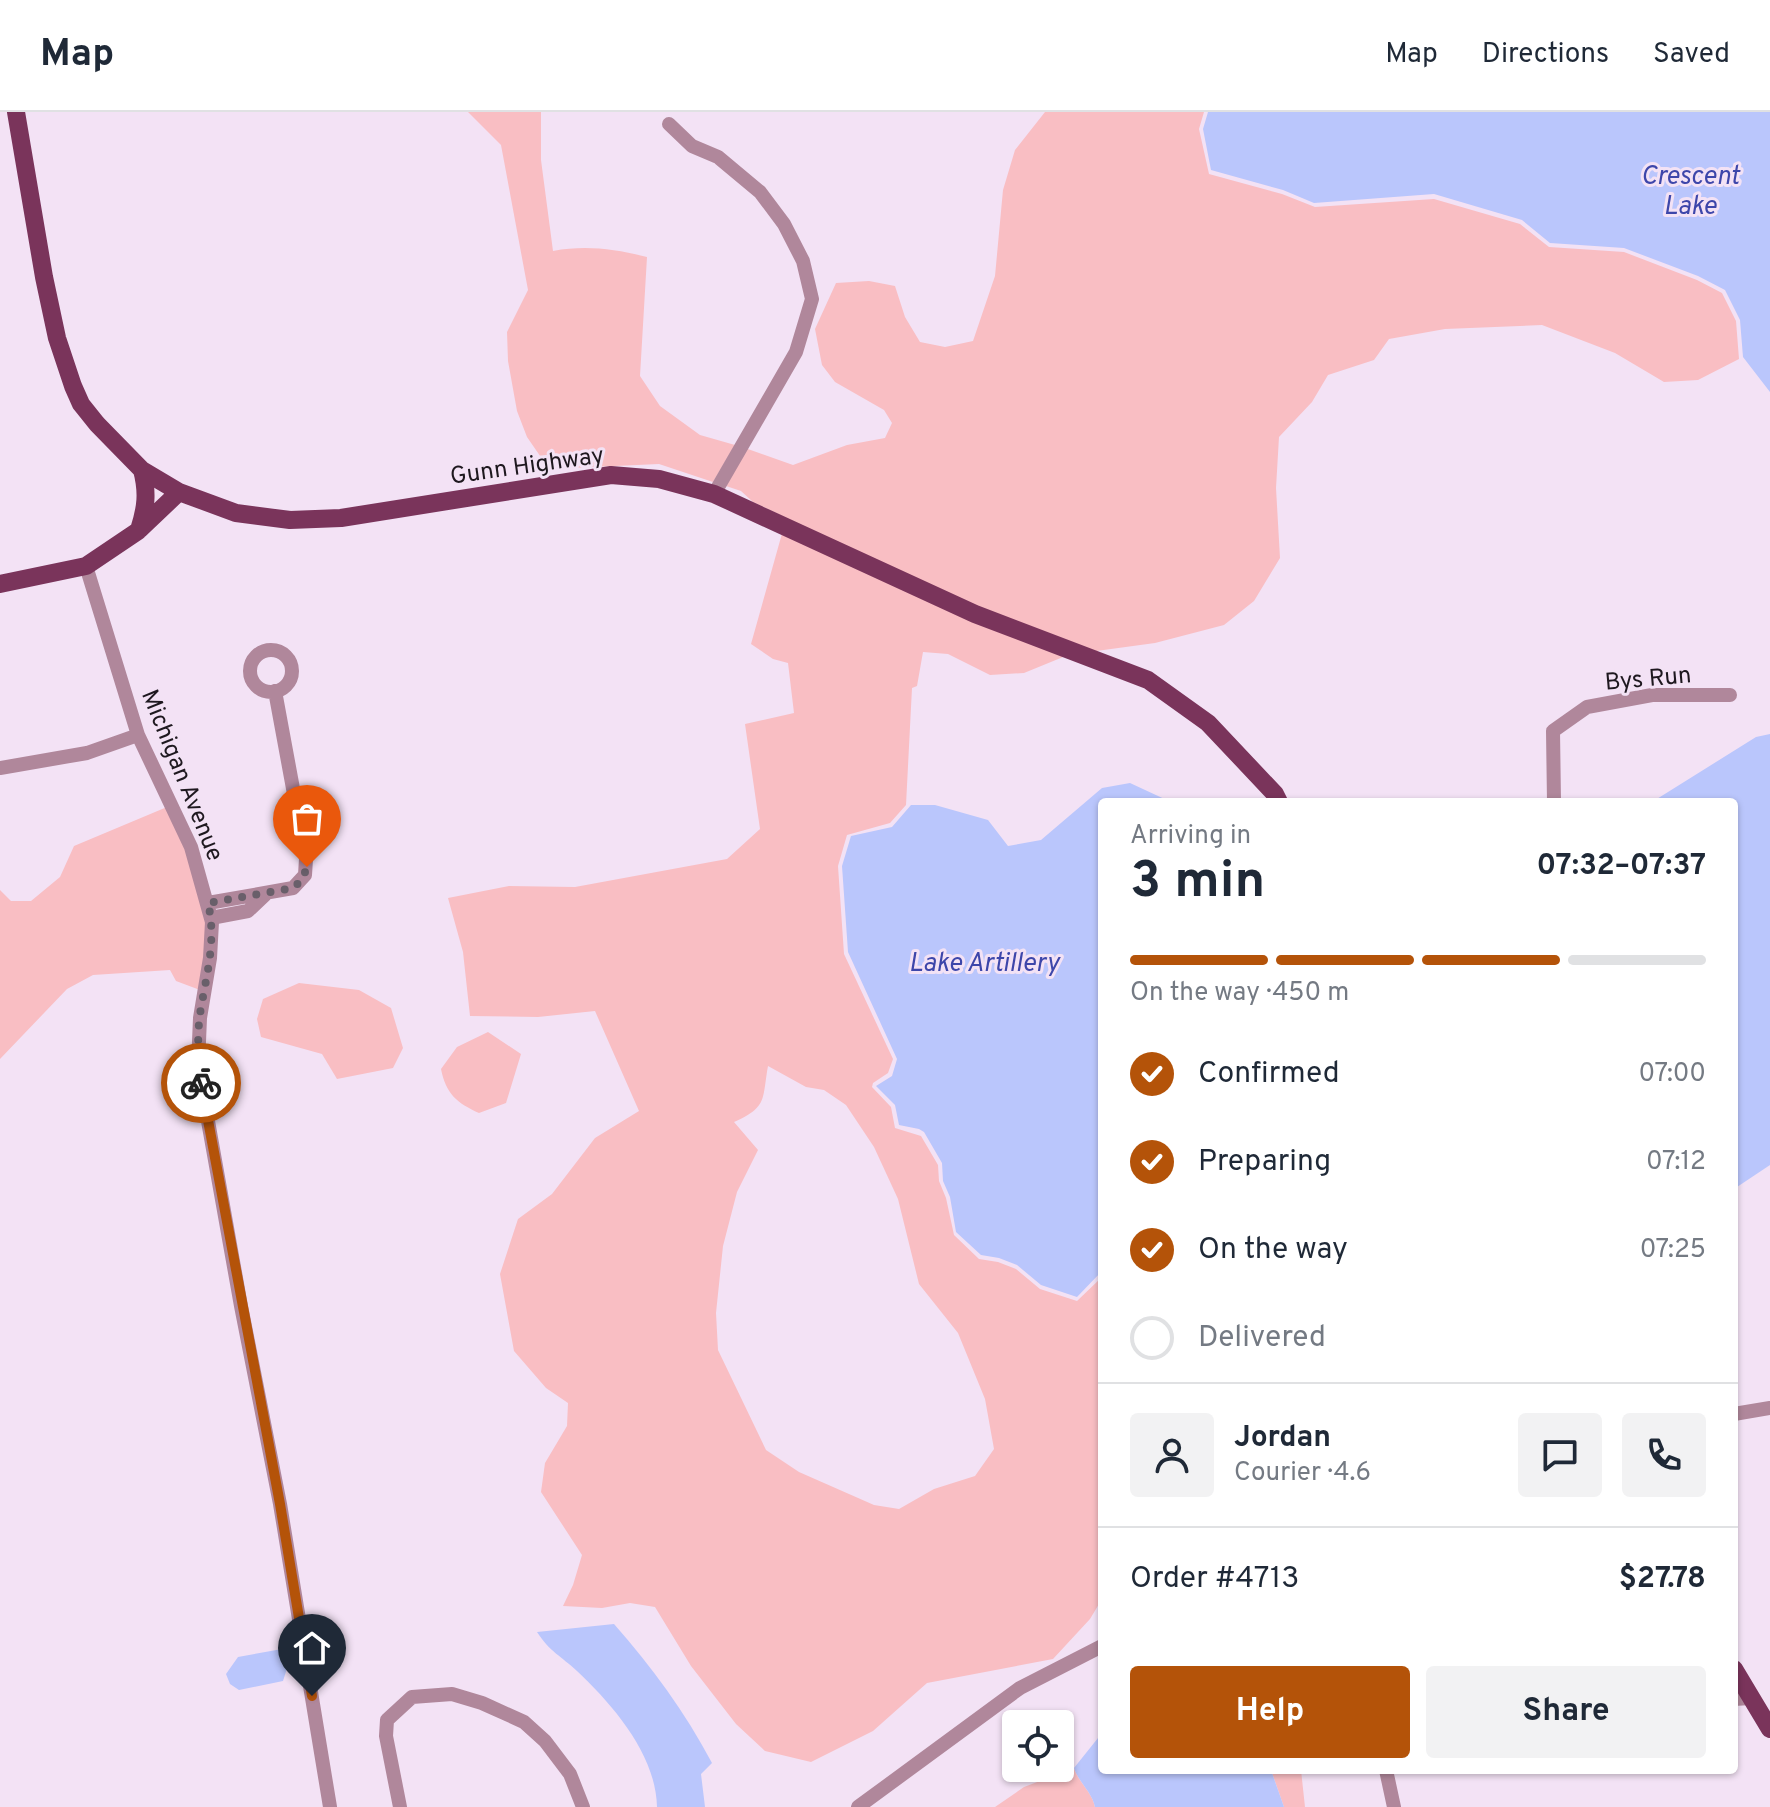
<!DOCTYPE html>
<html lang="en">
<head>
<meta charset="utf-8">
<style>
	body { margin:0; font-family:Overpass,sans-serif; background:#f2f2f3; color:#1f2937; height:100vh; display:flex; flex-direction:column; font-size:30px; white-space:nowrap }
	* { box-sizing:border-box; margin:0 }
	p { font-size:26px; color:#747a83 }
	.icon { flex:none; width:44px; height:44px; fill:none; stroke:currentColor; stroke-width:2; stroke-linecap:round; stroke-linejoin:round }
	.map { position:relative; flex:1; overflow:hidden }
	.details { position:absolute; left:1098px; top:686px; width:640px; height:976px; display:flex; flex-direction:column; background:#fff; border-radius:8px; box-shadow:0 2px 6px #0004 }
	.details>* { flex:none }
	.buttons { position:absolute; left:1002px; top:1598px; display:grid; gap:16px }
	.buttons a { display:grid; place-items:center; width:72px; height:72px; border-radius:8px; background:#fff; box-shadow:0 2px 6px #0004; font-size:40px }
	.pin { position:absolute; display:grid; place-items:center; width:68px; height:68px; color:#fff; margin:-82px -34px; border-radius:50% 50% 50% 0; rotate:-45deg; box-shadow:0 0 8px #0007 }
	.pin .icon { rotate:45deg }
	.courier { position:absolute; display:grid; place-items:center; width:80px; height:80px; margin:-40px; border:6px solid #b45309; border-radius:50%; background:#fff; color:#222; box-shadow:0 2px 10px #0007 }
	.headline em { font-style:normal; font-weight:700 }
	.headline div { display:flex; flex-direction:column-reverse }
	.headline { display:flex; align-items:center; justify-content:space-between; height:136px; padding:0 32px }
	h1 { font-size:52px; font-weight:700; line-height:60px }
	.bar { display:grid; grid-template-columns:repeat(4,1fr); gap:12px 8px; align-content:center; height:96px; padding:0 32px }
	.bar i { height:10px; border-radius:6px; background:#e0e1e3 }
	.bar .selected { background:#b45309 }
	.bar p { grid-column:span 4 }
	.line { display:flex; align-items:center; gap:20px; padding:0 32px; border-top:2px solid #e0e1e3 }
	.line div { flex:1 }
	.round { display:grid; place-items:center; flex:none; width:84px; height:84px; border-radius:8px; background:#f2f2f3 }
	ol { padding:0 32px; list-style:none }
	li { display:flex; align-items:center; gap:24px; height:88px }
	li p { margin-inline-start:auto }
	li .icon { padding:8px; border-radius:50%; background:#b45309; color:#fff; stroke-width:4 }
	li:last-child { color:#747a83 }
	li i { width:44px; height:44px; border:4px solid #e0e1e3; border-radius:50% }
	.cta { display:flex; gap:16px; margin-top:auto; padding:16px 32px }
	.cta a { flex:1; height:92px; border-radius:8px; background:#b45309; color:#fff; font-size:32px; font-weight:700; line-height:92px; text-align:center }
	.cta a+a { background:#f2f2f3; color:#1f2937 }
	header { display:flex; align-items:center; gap:48px; box-sizing:border-box; height:112px; padding:0 40px; background:#fff; border-bottom:2px solid #e0e1e3 }
	header strong { font-size:38px }
	nav { display:flex; gap:44px; margin-inline-start:auto; font-size:28px }
	.map>svg:first-child { display:block }
	.green { fill:#f9bec3; fill-rule:evenodd }
	.water { fill:#bac6fc }
	.lines { fill:none; stroke-linecap:round; stroke-linejoin:round }
	.minor { stroke:#b0879b; stroke-width:14 }
	.major { stroke:#7a345b; stroke-width:18 }
	.done { stroke:#695f6a; stroke-width:8; stroke-dasharray:0 14.4 }
	.route { stroke:#b45309; stroke-width:10 }
	.labels { text-anchor:middle; stroke-width:6; stroke-linejoin:round; paint-order:stroke }
	.street-label { font-size:24px; fill:#1e181f; stroke:#f3e2f5 }
	.water-label { font-size:26px; font-style:italic; fill:#3d46aa; stroke:#f3e2f5 }
</style>
</head>
<body>
<header>
<strong>Map</strong>
<nav><a>Map</a><a>Directions</a><a>Saved</a></nav>
</header>
<div class="map">
<svg width="1770" height="1695" viewBox="0 0 1770 1695">
	<rect width="100%" height="100%" fill="#f3e2f5"/>
	<path class="green" d="M 468,0 L 541,0 L 541,48 L 553,139 C 586,133 615,137 647,145 L 640,264 L 660,294 L 700,323 L 735,333 L 713,370 L 659,352 L 571,356 L 547,354 L 527,325 L 517,299 L 508,249 L 507,220 L 528,178 L 501,33 Z
		M 1045,0 L 1204,0 L 1199,17 L 1209,62 L 1282,82 L 1315,95 L 1434,87 L 1520,112 L 1549,135 L 1624,140 L 1697,168 L 1722,181 L 1736,209 L 1739,247 L 1698,268 L 1664,270 L 1615,241 L 1542,213 L 1445,217 L 1389,227 L 1374,248 L 1328,263 L 1312,290 L 1279,325 L 1276,376 L 1280,446 L 1254,489 L 1224,513 L 1155,531 L 1089,540 L 976,497 L 753,390 L 741,379 L 723,373 L 745,336 L 793,353 L 847,333 L 885,326 L 892,311 L 884,298 L 835,270 L 822,253 L 815,217 L 836,171 L 869,169 L 895,174 L 905,205 L 920,230 L 945,235 L 973,229 L 995,164 L 1003,78 L 1015,38 Z
		M 783,418 L 1068,543 L 1024,561 L 990,563 L 948,542 L 923,540 L 917,574 L 912,576 L 906,693 L 890,711 L 847,723 L 838,754 L 844,842 L 893,947 L 888,961 L 873,971 L 872,975 L 891,995 L 895,1016 L 921,1024 L 938,1053 L 939,1069 L 946,1086 L 954,1123 L 979,1147 L 998,1150 L 1016,1157 L 1040,1177 L 1077,1189 L 1102,1165 L 1102,1487 L 1090,1507 L 1053,1547 L 927,1571 L 873,1619 L 811,1650 L 765,1639 L 736,1612 L 691,1554 L 655,1495 L 630,1491 L 602,1496 L 563,1494 L 573,1473 L 582,1443 L 541,1380 L 545,1351 L 567,1314 L 568,1291 L 546,1276 L 514,1239 L 500,1162 L 518,1107 L 552,1082 L 595,1026 L 639,999 L 595,899 L 538,905 L 470,904 L 463,840 L 448,786 L 509,774 L 575,775 L 727,747 L 760,717 L 745,612 L 794,601 L 788,551 L 773,547 L 751,532 ZM 768,954 L 806,975 L 824,978 L 846,993 L 874,1035 L 898,1087 L 919,1172 L 958,1221 L 985,1287 L 994,1337 L 975,1364 L 934,1377 L 899,1397 L 874,1393 L 799,1360 L 766,1338 L 718,1238 L 716,1201 L 723,1134 L 737,1080 L 758,1038 L 734,1010 C 768,995 762,987 768,954 Z
		M 167,695 C 186,737 206,780 206,828 C 207,844 202,862 200,878 L 176,869 L 170,858 L 93,863 L 67,877 L 0,947 L 0,778 L 11,789 L 31,789 L 60,765 L 74,734 Z
		M 299,871 L 359,878 L 391,896 L 403,936 L 393,956 L 337,967 L 322,942 L 261,925 L 257,907 L 263,887 Z
		M 488,920 L 521,942 L 506,991 L 479,1001 C 457,991 446,982 441,957 L 457,935 Z
		M 1074,1656 C 1079,1671 1092,1680 1095,1695 L 995,1695 L 1024,1675 Z
		M 1271,1658 L 1301,1658 L 1305,1695 L 1284,1695 Z"/>
	<path class="water" d="M 1208,0 L 1770,0 L 1770,280 L 1743,245 L 1740,208 L 1725,178 L 1698,164 L 1624,136 L 1550,131 L 1522,108 L 1434,82 L 1314,91 L 1283,78 L 1211,58 L 1203,17 Z
		M 1770,622 L 1770,1053 L 1734,1077 L 1734,690 L 1652,690 L 1756,625 Z
		M 1130,671 L 1171,690 L 1102,690 L 1102,1159 L 1077,1185 L 1041,1173 L 1017,1153 L 999,1146 L 981,1143 L 956,1120 L 950,1085 L 943,1069 L 942,1051 L 924,1020 L 919,1017 L 899,1013 L 895,993 L 876,974 L 892,964 L 897,947 L 848,840 L 842,754 L 851,724 L 892,715 L 911,693 L 935,693 L 988,708 L 1008,734 L 1041,728 L 1102,676 Z
		M 614,1512 C 652,1555 685,1600 712,1651 L 701,1662 L 705,1695 L 657,1695 C 656,1643 614,1594 577,1559 C 561,1544 550,1540 537,1520 Z
		M 282,1537 L 290,1547 L 283,1569 L 239,1578 L 230,1572 L 226,1562 L 238,1545 Z
		M 1102,1621 L 1102,1658 L 1271,1658 L 1284,1695 L 1095,1695 C 1092,1680 1079,1671 1074,1656 Z"/>
	<g class="lines">
		<path class="minor" d="M 669,12 L 692,34 L 718,45 L 760,80 L 784,112 L 803,149 L 812,187 L 796,240 L 714,382
			M 86,454 L 138,623 L 191,735 L 212,810 L 210,846 L 200,906 L 198,953 L 241,1194 L 280,1392 L 330,1695
			M250 559a21 21 0 1 1 42 0a21 21 0 1 1-42 0Z
			M 0,656 L 87,641 L 138,623
			M 1554,690 L 1553,619 L 1587,595 L 1652,583 L 1730,583
			M 208,791 L 293,776 L 305,763 L 306,747 L 275,579
			M 211,806 L 248,799 L 265,783
			M 1734,1302 L 1770,1296
			M 1734,1587 L 1751,1586
			M 1386,1658 L 1394,1695
			M 400,1695 L 386,1624 L 387,1608 L 412,1585 L 452,1582 L 482,1591 L 524,1610 L 545,1629 L 570,1662 L 583,1695
			M 858,1695 L 1020,1576 L 1102,1534"/>
		<path class="major" d="M 16,0 L 44,165 L 57,226 L 73,274 L 81,292 L 97,312 L 142,358 L 179,380 L 236,401 L 290,408 L 341,406 L 611,363 L 659,367 L 714,382 L 975,502 L 1148,568 L 1208,611 L 1275,682 L 1279,690
			M 139,418 C 146,396 148,381 142,358
			M 0,472 L 86,454 L 138,419 L 179,380
			M 1734,1557 L 1770,1617"/>
	</g>
	<g class="lines">
		<path class="done" d="M 201,971 C 198,949 197,924 200,902 C 206,864 217,829 208,791 L 293,776 L 302,768 L 307,755"/>
		<path class="route" d="M 201,971 L 280,1392 L 312,1584"/>
	</g>
	<g class="labels">
		<g class="street-label">
			<text transform="translate(527 353) rotate(-8)" y="8">Gunn Highway</text>
			<text transform="translate(1648 566) rotate(-5)" y="8">Bys Run</text>
			<text transform="translate(183 663) rotate(68)" y="8">Michigan Avenue</text>
		</g>
		<g class="water-label">
			<text x="1690" y="72">Crescent<tspan x="1690" dy="30">Lake</tspan></text>
			<text x="984" y="859">Lake Artillery</text>
		</g>
	</g>
</svg>
<div class="buttons">
<a><svg class="icon" aria-label="locate" viewBox="0 0 24 24"><circle cx="12" cy="12" r="6"/><path d="M12 2v4M12 18v4M2 12h4M18 12h4"/></svg></a>
</div>
<div class="pin" style="left:307px;top:755px;background:#ea580c"><svg class="icon" aria-label="bag" viewBox="0 0 24 24"><path d="M5 8h14l-1 12H6zM9 8a3 3 0 0 1 6 0"/></svg></div>
<div class="pin" style="left:312px;top:1584px;background:#1f2937"><svg class="icon" aria-label="home" viewBox="0 0 24 24"><path d="M3 11l9-7 9 7M6 9v11h12V9"/></svg></div>
<div class="courier" style="left:201px;top:971px"><svg class="icon" aria-label="bike" viewBox="0 0 24 24"><circle cx="6" cy="16" r="4"/><circle cx="18" cy="16" r="4"/><path d="M6 16l4-8h5l3 8M10 8l3 8H6M13 5h3"/></svg></div>
<section class="details">
<div class="headline"><div><h1>3 min</h1><p>Arriving in</p></div><em>07:32–07:37</em></div>
<div class="bar"><i class="selected"></i><i class="selected"></i><i class="selected"></i><i></i><p>On the way · 450 m</p></div>
<ol>
<li><svg class="icon" aria-label="check" viewBox="0 0 24 24"><path d="M5 12l5 5 9-10"/></svg>Confirmed<p>07:00</p></li>
<li><svg class="icon" aria-label="check" viewBox="0 0 24 24"><path d="M5 12l5 5 9-10"/></svg>Preparing<p>07:12</p></li>
<li><svg class="icon" aria-label="check" viewBox="0 0 24 24"><path d="M5 12l5 5 9-10"/></svg>On the way<p>07:25</p></li>
<li><i></i>Delivered</li>
</ol>
<div class="line" style="height:144px"><a class="round"><svg class="icon" aria-label="person" viewBox="0 0 24 24"><circle cx="12" cy="8" r="4"/><path d="M4 21q1-7 8-7t8 7"/></svg></a><div><b>Jordan</b><p>Courier · 4.6</p></div><a class="round"><svg class="icon" aria-label="chat" viewBox="0 0 24 24"><path d="M4 5h16v11H9l-5 4z"/></svg></a><a class="round"><svg class="icon" aria-label="phone" viewBox="0 0 24 24"><path d="M5 4h4l2 5-3 2q2 4 5 5l2-3 5 2v4C11 20 4 13 5 4z"/></svg></a></div>
<div class="line" style="height:104px"><div>Order #4713</div><b>$27.78</b></div>
<div class="cta"><a>Help</a><a>Share</a></div>
</section>
</div>
</body>
</html>
